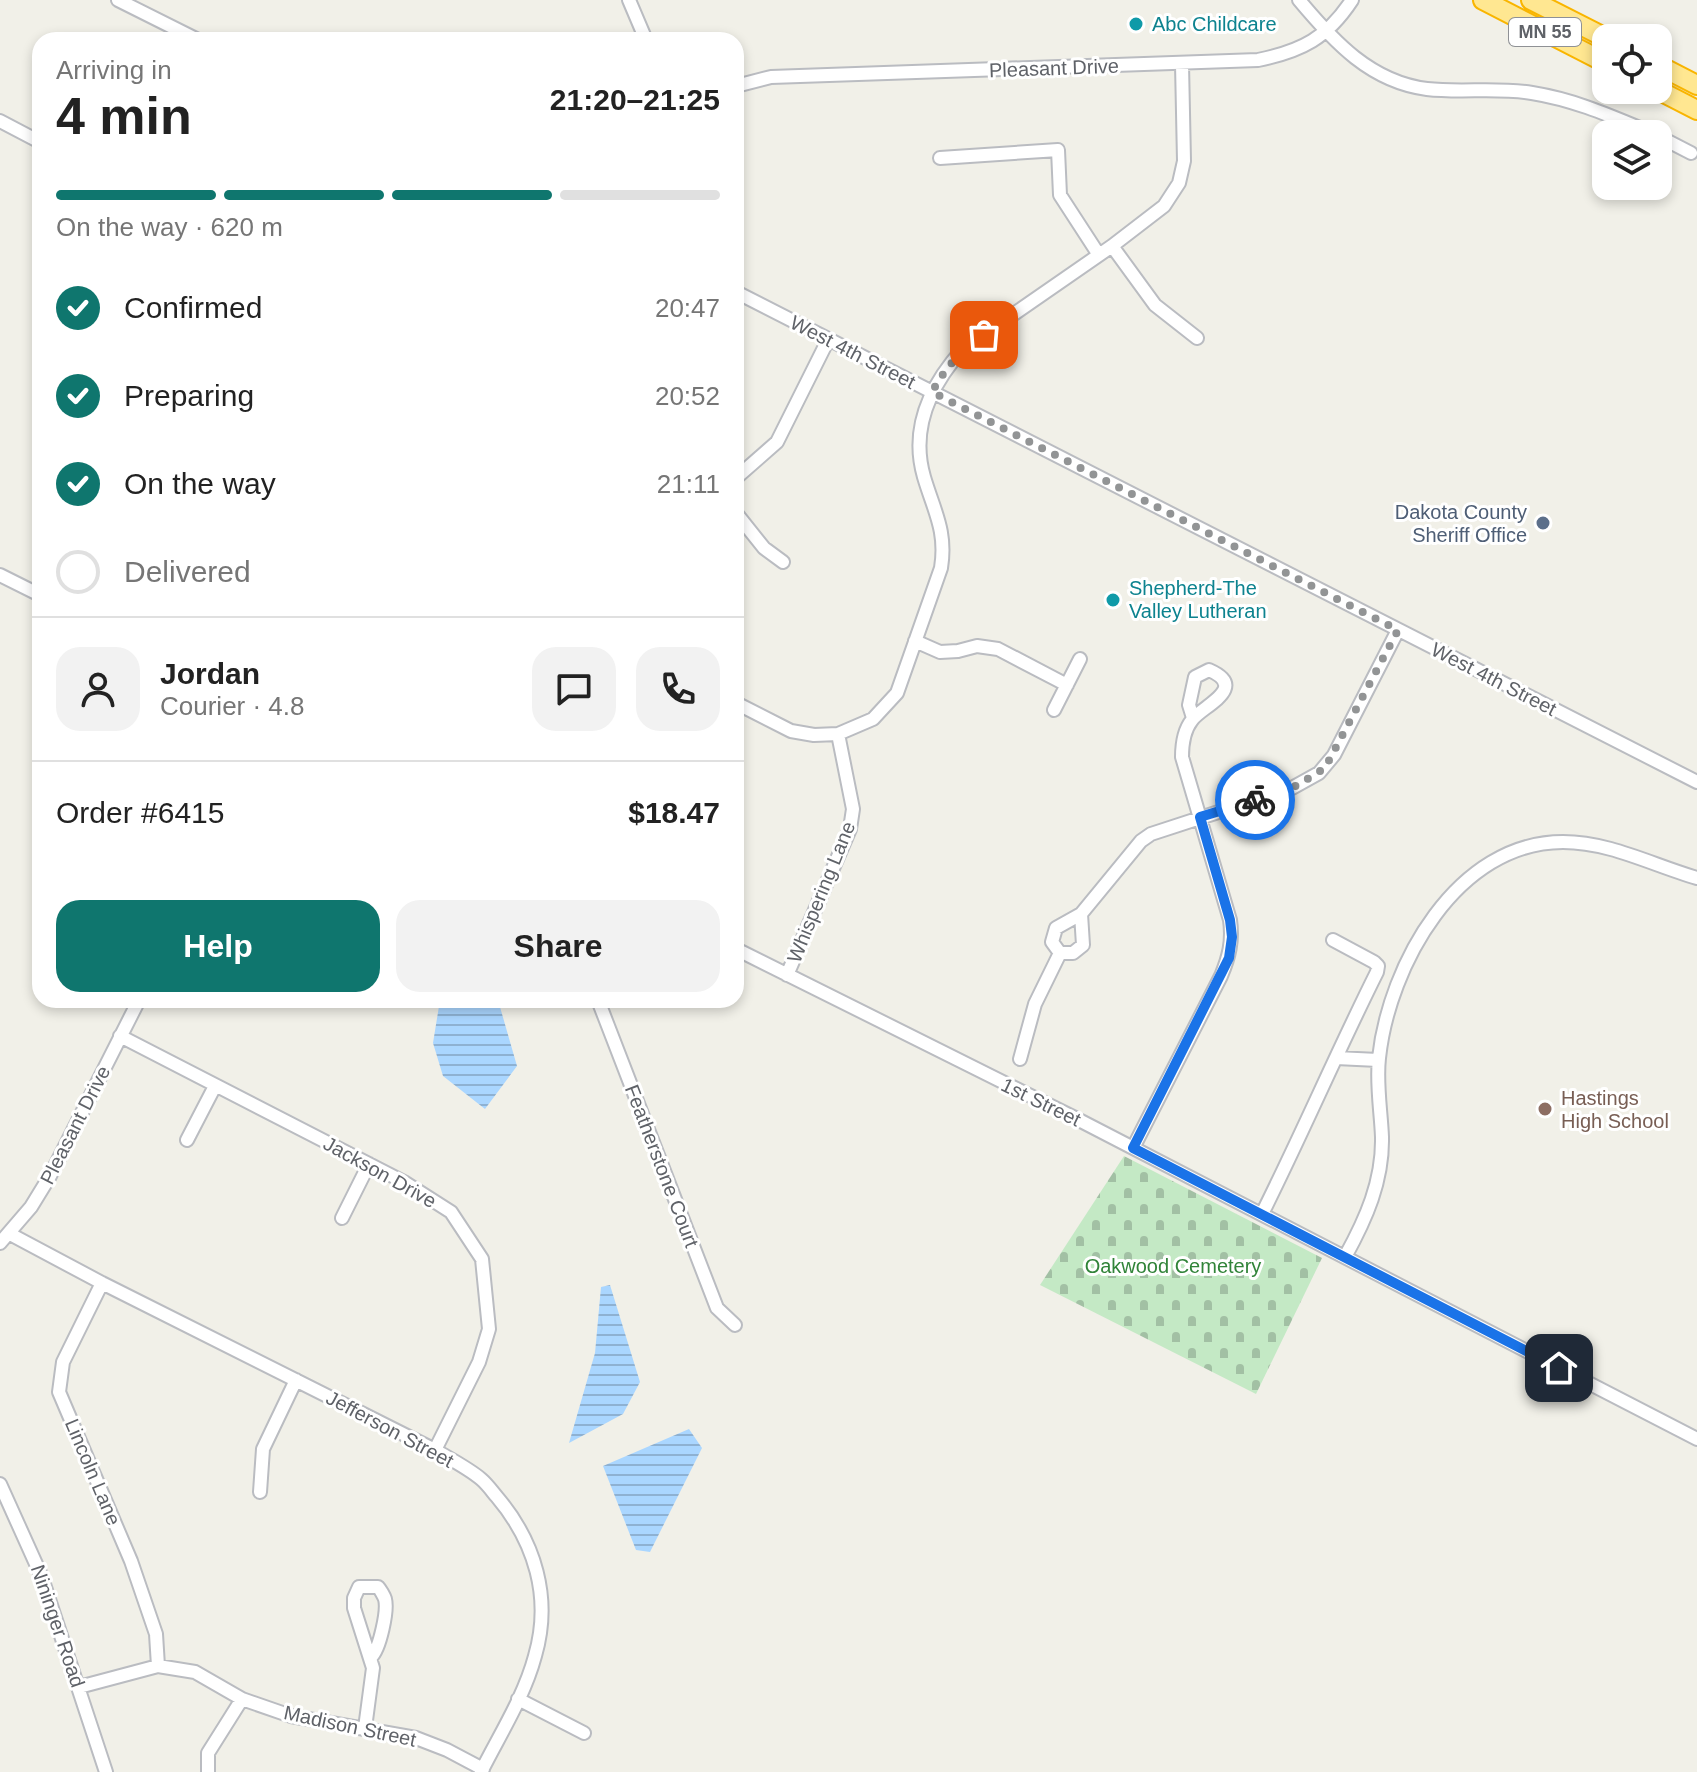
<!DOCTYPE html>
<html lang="en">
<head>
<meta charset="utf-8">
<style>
	body { margin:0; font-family:Arial,sans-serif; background:#f2f2f2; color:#222; height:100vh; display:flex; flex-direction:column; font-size:30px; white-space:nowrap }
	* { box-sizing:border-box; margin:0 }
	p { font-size:26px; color:#767676 }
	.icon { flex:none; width:44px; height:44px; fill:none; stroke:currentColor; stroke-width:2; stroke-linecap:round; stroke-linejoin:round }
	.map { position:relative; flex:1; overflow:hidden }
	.drawer { position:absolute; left:32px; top:32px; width:712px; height:976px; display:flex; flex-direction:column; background:#fff; border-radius:24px; box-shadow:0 4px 12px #0003 }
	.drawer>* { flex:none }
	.tools { position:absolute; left:1592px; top:24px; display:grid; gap:16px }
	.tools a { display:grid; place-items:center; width:80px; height:80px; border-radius:16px; background:#fff; box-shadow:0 4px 12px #0003; font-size:40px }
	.pin { position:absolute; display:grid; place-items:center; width:68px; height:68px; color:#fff; margin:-34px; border-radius:16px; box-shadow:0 4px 12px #0006 }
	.courier { position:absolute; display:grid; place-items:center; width:80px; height:80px; margin:-40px; border:6px solid #1a73e8; border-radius:50%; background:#fff; color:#222; box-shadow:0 2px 10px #0007 }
	.headline em { font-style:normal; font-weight:600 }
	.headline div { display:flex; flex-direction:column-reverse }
	.headline { display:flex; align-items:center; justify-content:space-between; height:136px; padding:0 24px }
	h1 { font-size:52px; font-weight:600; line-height:60px }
	.bar { display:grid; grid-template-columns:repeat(4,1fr); gap:12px 8px; align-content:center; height:96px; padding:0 24px }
	.bar i { height:10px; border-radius:6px; background:#e0e0e0 }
	.bar .current { background:#0f766e }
	.bar p { grid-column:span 4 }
	.line { display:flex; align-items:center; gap:20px; padding:0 24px; border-top:2px solid #e0e0e0 }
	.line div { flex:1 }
	.round { display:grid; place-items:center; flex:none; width:84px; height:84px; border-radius:24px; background:#f2f2f2 }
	ol { padding:0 24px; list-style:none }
	li { display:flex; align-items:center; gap:24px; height:88px }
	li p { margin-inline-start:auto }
	li .icon { padding:8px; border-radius:50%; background:#0f766e; color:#fff; stroke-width:4 }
	li:last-child { color:#767676 }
	li i { width:44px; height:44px; border:4px solid #e0e0e0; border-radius:50% }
	.primary-button { display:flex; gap:16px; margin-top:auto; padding:16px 24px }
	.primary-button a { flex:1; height:92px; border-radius:24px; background:#0f766e; color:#fff; font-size:32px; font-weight:600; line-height:92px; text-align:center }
	.primary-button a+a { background:#f2f2f2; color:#222 }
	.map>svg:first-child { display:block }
	.cemetery { fill:url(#cemetery-stones) }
	.water { fill:url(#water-rules) }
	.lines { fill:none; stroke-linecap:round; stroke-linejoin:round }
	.minor-casing { stroke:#babcc1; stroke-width:16 }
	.highway-casing { stroke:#f9b500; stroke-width:22 }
	.minor { stroke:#fff; stroke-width:12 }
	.highway { stroke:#ffe791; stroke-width:18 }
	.done { stroke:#929495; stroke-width:8; stroke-dasharray:0 14.4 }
	.route { stroke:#1a73e8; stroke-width:10 }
	.culture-dot { fill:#0f9aa8; stroke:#fff; stroke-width:3 }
	.service-dot { fill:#5c6f8a; stroke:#fff; stroke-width:3 }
	.education-dot { fill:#8d6e63; stroke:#fff; stroke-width:3 }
	.labels { text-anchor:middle; stroke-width:6; stroke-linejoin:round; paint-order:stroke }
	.shield { fill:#fff; stroke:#8f9195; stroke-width:2 }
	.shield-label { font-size:18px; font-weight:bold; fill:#5f6268 }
	.culture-label { font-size:20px; fill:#0d838f; stroke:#fff; text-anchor:start }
	.street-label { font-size:20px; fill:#5f6268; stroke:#fff }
	.service-label { font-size:20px; fill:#4e5e75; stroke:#fff; text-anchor:end }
	.education-label { font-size:20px; fill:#785e54; stroke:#fff; text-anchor:start }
	.park-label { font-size:20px; fill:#318439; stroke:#fff }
</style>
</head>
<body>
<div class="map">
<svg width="1697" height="1772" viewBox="0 0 1697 1772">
	<defs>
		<pattern id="cemetery-stones" width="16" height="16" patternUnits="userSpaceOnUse" patternTransform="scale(2)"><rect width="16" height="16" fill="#c4e9c5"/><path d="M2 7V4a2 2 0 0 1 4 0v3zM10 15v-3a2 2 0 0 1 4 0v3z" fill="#a2c0a4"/></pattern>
		<pattern id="water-rules" width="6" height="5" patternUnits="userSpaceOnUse" patternTransform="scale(2)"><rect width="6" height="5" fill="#aad6ff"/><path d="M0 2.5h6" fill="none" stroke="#8eb1d2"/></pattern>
	</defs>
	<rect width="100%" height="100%" fill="#f1f0e8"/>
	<path class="cemetery" d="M 1124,1156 L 1322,1258 L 1256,1394 L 1040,1285 Z"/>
	<path class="water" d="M 440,1000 L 498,1000 L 517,1066 L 485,1109 L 443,1076 L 433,1043 Z
		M 610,1285 L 640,1382 L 623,1414 L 569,1443 L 595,1353 L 601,1287 Z
		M 689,1429 L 702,1448 L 650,1552 L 636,1550 L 603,1466 Z"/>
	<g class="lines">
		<defs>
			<path id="minor" d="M 118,0 L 198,40
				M 629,0 L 646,40
				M 1299,0 C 1334,42 1371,82 1427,89 C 1462,93 1497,87 1532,93 C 1576,100 1613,117 1654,134
				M 736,86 L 771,77 L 1258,60 C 1302,51 1327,38 1352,0
				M 0,121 L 40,142
				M 1658,136 L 1691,153
				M 940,158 L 1058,150 L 1060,195 L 1099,255
				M 1112,246 L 1155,305 L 1197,338
				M 736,292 L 1697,782
				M 736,478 L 777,442 L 828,340
				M 736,513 L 764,548 L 783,562
				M 0,575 L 40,595
				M 915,641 L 940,652 L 958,651 L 977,646 L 998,649 L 1067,685
				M 736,703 L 791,731 L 814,735 L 838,734 L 873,719 L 897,693 L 941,568 C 947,531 934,511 924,477 C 910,429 930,386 962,350 L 1112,246 L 1164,206 L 1179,183 L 1184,161 L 1182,64
				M 1054,710 L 1080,659
				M 1081,914 L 1083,945 L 1073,953 L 1060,953 L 1052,942 L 1056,928 L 1081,914 L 1141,841 L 1151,834 L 1292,788 L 1319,773 L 1334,755 L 1398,630
				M 736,949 L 1077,1119 L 1697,1439
				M 787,975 L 850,829 L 853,809 L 838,734
				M 598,1000 L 717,1308 L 735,1325
				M 120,1036 L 404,1182 L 451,1212 L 482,1259 L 489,1329 L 479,1362 L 435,1450
				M 1336,1058 L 1378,1060
				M 1020,1059 L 1035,1004 L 1060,953
				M 187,1140 L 215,1086
				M 1133,1148 L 1221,976 C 1229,957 1233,941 1230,920 L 1182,757 C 1182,745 1184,730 1192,720 C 1202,706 1250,688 1209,670 L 1195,677 L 1189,705 L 1193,718
				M 1262,1214 C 1302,1134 1337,1052 1377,972 L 1378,966 L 1374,962 L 1333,940
				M 342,1218 L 369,1164
				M 10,1234 L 102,1283 L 435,1450 C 450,1459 468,1468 481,1479 C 487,1484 492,1491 497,1497 C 535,1542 552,1598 535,1656 C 524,1697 500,1734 481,1772
				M 0,1243 L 31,1207 L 50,1176 L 139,1000
				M 1345,1257 C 1366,1219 1383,1181 1382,1137 C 1381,1111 1376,1084 1379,1058 C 1389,965 1457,842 1563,842 C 1610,842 1652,865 1697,878
				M 102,1283 L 63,1362 L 59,1392 L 131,1561 L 156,1634 L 158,1666
				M 0,1484 L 41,1575 L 106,1772
				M 260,1492 L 263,1449 L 296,1380
				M 79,1687 L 158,1666 L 195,1672 L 242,1699 L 291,1716 L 416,1738 L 447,1750 L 483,1769
				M 518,1699 L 584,1733
				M 365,1728 L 373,1668 L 354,1608 L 354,1598 L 359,1587 L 378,1587 C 380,1589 384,1596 385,1599 C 388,1610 380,1649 371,1657
				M 208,1772 L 208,1753 L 242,1699"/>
			<path id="highway" d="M 1483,0 L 1606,63
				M 1531,0 L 1606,38
				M 1658,65 L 1697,85
				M 1658,90 L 1697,110"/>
		</defs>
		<use href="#minor" class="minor-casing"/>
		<use href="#highway" class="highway-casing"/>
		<use href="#minor" class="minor"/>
		<use href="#highway" class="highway"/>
	</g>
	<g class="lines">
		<path class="done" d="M 984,335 C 960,351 946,367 932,392 L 1398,630 L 1325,768 L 1298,785 L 1255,800"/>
		<path class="route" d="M 1255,800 L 1200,817 L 1230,920 L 1232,937 L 1229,958 L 1133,1148 L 1559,1368"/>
	</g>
	<g class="culture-dot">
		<circle cx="1136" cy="24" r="8"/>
		<circle cx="1113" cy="600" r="8"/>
	</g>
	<circle class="service-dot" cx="1543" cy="523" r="8"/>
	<circle class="education-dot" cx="1545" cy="1109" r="8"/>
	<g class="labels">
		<rect class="shield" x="1509" y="18" width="72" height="28" rx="6"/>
		<g class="shield-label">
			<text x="1545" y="38">MN 55</text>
		</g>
		<g class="culture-label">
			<text x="1152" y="31">Abc Childcare</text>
			<text x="1129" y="595">Shepherd-The<tspan x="1129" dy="23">Valley Lutheran</tspan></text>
		</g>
		<g class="street-label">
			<text transform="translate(1054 68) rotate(-2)" y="7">Pleasant Drive</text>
			<text transform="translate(853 352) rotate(27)" y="7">West 4th Street</text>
			<text transform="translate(1494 679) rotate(27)" y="7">West 4th Street</text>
			<text transform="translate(821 892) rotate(-68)" y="7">Whispering Lane</text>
			<text transform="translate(1041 1102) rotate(26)" y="7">1st Street</text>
			<text transform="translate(75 1125) rotate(-63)" y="7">Pleasant Drive</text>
			<text transform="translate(662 1166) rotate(69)" y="7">Featherstone Court</text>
			<text transform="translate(380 1172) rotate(29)" y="7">Jackson Drive</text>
			<text transform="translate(390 1429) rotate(28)" y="7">Jefferson Street</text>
			<text transform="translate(93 1472) rotate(67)" y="7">Lincoln Lane</text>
			<text transform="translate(58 1626) rotate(71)" y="7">Nininger Road</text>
			<text transform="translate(350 1726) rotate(12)" y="7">Madison Street</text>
		</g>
		<g class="service-label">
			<text x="1527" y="519">Dakota County<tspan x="1527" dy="23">Sheriff Office</tspan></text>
		</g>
		<g class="education-label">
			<text x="1561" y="1105">Hastings<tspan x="1561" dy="23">High School</tspan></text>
		</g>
		<g class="park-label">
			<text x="1173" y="1273">Oakwood Cemetery</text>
		</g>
	</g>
</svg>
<div class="tools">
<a><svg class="icon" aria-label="locate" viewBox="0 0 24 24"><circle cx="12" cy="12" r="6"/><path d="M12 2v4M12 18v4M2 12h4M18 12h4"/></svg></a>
<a><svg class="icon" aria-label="layers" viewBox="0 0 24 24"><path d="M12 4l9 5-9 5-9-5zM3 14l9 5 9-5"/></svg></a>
</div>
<div class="pin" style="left:984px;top:335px;background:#ea580c"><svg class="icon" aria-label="bag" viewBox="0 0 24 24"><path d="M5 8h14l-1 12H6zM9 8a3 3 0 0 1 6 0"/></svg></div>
<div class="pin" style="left:1559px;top:1368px;background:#1f2937"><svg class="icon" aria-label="home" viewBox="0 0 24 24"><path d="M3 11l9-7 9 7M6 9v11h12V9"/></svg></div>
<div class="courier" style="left:1255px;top:800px"><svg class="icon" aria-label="bike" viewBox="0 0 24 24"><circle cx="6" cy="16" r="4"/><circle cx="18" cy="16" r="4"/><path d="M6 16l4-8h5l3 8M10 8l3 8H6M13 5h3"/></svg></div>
<section class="drawer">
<div class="headline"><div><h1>4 min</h1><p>Arriving in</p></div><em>21:20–21:25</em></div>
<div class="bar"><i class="current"></i><i class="current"></i><i class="current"></i><i></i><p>On the way · 620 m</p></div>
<ol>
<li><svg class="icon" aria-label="check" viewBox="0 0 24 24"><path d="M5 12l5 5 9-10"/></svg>Confirmed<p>20:47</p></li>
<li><svg class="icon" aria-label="check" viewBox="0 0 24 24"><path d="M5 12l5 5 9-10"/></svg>Preparing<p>20:52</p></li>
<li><svg class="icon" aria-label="check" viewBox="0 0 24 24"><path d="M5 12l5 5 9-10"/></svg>On the way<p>21:11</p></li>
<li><i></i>Delivered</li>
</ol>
<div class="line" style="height:144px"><a class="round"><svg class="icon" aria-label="person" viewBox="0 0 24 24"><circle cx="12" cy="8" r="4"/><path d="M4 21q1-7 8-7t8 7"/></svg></a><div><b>Jordan</b><p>Courier · 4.8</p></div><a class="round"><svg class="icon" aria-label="chat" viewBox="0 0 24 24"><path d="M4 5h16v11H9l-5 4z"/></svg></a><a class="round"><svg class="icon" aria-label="phone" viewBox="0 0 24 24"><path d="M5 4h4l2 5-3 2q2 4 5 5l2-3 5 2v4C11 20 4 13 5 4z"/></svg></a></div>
<div class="line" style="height:104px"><div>Order #6415</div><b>$18.47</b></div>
<div class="primary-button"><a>Help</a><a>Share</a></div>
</section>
</div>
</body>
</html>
